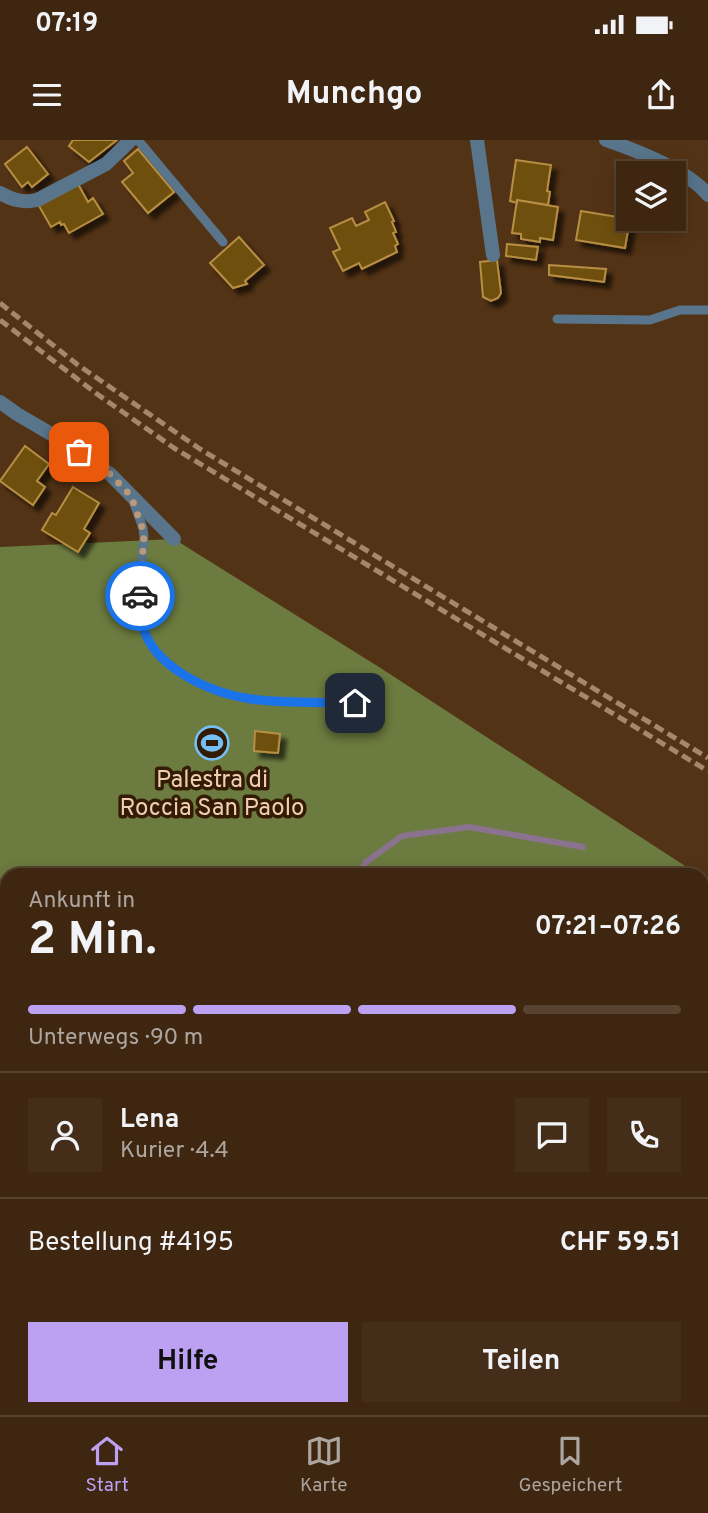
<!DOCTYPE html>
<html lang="de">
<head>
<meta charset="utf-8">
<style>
	body { margin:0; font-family:Overpass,sans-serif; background:#452e19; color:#f1f3f6; height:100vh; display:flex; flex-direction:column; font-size:26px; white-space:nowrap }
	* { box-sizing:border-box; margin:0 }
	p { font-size:23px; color:#ada59f }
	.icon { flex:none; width:38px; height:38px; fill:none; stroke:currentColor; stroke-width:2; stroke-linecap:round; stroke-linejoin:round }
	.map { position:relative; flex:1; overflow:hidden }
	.side { position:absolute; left:0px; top:728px; width:709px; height:548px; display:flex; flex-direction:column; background:#3e2610; border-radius:21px 21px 0 0; box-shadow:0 4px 18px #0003,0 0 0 2px #574330 }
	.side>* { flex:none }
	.fabs { position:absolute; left:616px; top:21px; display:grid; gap:14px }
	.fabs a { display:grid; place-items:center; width:70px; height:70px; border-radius:0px; background:#3e2610; box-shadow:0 4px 18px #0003,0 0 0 2px #574330; font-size:35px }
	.pin { position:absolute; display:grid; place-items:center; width:60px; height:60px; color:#fff; margin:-30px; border-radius:14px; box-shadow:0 4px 10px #0006 }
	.courier { position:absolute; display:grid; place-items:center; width:70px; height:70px; margin:-35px; border:5px solid #1a73e8; border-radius:50%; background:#fff; color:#222; box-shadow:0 2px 9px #0007 }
	.overview em { font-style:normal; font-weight:700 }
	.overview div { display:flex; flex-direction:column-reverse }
	.overview { display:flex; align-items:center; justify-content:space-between; height:119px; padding:0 28px }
	h1 { font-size:46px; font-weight:700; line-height:52px }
	.bar { display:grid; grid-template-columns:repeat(4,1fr); gap:10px 7px; align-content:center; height:84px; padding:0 28px }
	.bar i { height:9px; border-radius:5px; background:#574330 }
	.bar .active { background:#bca0f2 }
	.bar p { grid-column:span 4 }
	.line { display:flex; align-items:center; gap:18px; padding:0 28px; border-top:2px solid #574330 }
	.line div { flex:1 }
	.round { display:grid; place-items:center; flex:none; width:74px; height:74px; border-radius:0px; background:#452e19 }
	.primary-button { display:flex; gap:14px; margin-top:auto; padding:14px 28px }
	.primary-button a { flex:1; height:80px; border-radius:0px; background:#bca0f2; color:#111; font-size:28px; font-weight:700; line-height:80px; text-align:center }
	.primary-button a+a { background:#452e19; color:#f1f3f6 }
	.status { display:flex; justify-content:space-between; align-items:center; height:49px; padding:0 35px; background:#3e2610; direction:ltr }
	.status svg { height:19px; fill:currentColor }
	header { display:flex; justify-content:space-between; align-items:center; height:91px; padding:0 28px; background:#3e2610; font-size:32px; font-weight:700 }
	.tab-bar { display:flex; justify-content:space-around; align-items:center; height:98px; border-top:2px solid #574330; background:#3e2610; font-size:19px; color:#ada59f }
	.tab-bar a { display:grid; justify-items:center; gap:4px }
	.tab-bar .active { color:#bca0f2 }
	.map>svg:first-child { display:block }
	.forest { fill:#6c7b3f }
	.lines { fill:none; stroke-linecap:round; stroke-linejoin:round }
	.stream { stroke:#8b728f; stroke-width:6 }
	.building { fill:#6e5011; stroke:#b78e42; stroke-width:2; filter:url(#shadow) }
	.lane { stroke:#58758b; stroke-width:9 }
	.street { stroke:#58758b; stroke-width:14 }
	.rail { stroke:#a7866a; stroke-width:5; stroke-dasharray:10 5; stroke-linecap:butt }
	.done { stroke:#b9987c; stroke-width:7; stroke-dasharray:0 12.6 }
	.route { stroke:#1a73e8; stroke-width:9 }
	.labels { text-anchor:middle; stroke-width:7; stroke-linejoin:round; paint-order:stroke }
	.poi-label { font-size:24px; fill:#f0ceb3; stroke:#341b04 }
</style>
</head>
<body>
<div class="status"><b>07:19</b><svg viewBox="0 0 49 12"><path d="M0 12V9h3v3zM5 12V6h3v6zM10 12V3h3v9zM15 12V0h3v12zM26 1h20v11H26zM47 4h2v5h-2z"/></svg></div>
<header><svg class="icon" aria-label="menu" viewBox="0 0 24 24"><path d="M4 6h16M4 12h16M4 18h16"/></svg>Munchgo<svg class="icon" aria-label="share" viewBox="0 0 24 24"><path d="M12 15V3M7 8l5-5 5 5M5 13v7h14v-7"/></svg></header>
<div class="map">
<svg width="708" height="1275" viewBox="0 0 708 1275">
	<defs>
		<filter id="shadow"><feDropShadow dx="6" dy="6" stdDeviation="2" flood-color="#0009"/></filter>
	</defs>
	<rect width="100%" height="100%" fill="#533315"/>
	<path class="forest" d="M 174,399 L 379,527 L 699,735 L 7,735 L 7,1269 L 702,1269 L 702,737 L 708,741 L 708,1275 L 0,1275 L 0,407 Z"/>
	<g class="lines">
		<path class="stream" d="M 359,735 L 366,722 L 402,696 L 469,687 L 583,707
			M 24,1275 L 38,1269"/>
	</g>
	<path class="building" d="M 73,0 L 117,0 L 89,22 L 69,6 Z
		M 27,7 L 48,34 L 32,47 L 28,42 L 22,47 L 5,24 Z
		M 138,9 L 174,52 L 148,73 L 122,42 L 133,33 L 124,21 Z
		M 516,20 L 551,25 L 547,51 L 550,52 L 548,65 L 517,60 L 517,63 L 510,61 Z
		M 624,25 L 644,33 L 628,33 L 628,67 L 618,66 Z
		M 78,44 L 88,62 L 93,58 L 103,74 L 69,93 L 64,84 L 61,85 L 60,82 L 51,87 L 39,66 Z
		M 517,60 L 558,67 L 553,100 L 540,98 L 540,102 L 521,99 L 521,94 L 512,93 Z
		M 385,62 L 394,81 L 392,82 L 396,92 L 393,93 L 398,104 L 395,106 L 397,112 L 362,129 L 359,123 L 343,131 L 333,112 L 340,109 L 330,88 L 352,78 L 356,86 L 369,80 L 365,72 Z
		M 581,71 L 630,79 L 625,108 L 576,100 Z
		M 239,97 L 264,125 L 245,141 L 247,144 L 233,148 L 210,123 Z
		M 507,104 L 538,107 L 536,120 L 506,116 Z
		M 497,120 L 501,153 L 498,158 L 491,161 L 483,157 L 480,122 Z
		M 549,125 L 606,129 L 604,142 L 549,135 Z
		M 25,306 L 49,324 L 37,341 L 45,347 L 33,365 L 0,341 Z
		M 73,347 L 99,363 L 84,389 L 90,393 L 78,412 L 42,390 L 52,373 L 56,375 Z
		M 255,591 L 280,594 L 278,613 L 254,611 Z"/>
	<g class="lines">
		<path class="lane" d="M 138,0 L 223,102
			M 557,179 L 650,180 L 680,170 L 708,170
			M 133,361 L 143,388 L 144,397 C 142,425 135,457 142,484 C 153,531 213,552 254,560 L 355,563"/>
		<path class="street" d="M 477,0 L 493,115
			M 606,0 C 635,10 689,31 708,55
			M 0,53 C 13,60 22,63 37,60 L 106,24 L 131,0
			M 0,262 L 17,274 L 63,301 L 110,334 L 174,399"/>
		<path class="rail" d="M 0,163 L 78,225 L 200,309 L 708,618
			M 0,180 L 97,254 L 174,308 L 708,631"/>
	</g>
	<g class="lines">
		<path class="done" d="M 79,312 L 110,334 L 131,356 L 144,393 L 140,456"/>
		<path class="route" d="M 140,456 C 140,465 140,475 142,483 C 152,528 212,554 252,559 C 285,564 322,562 355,563"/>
	</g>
	<defs>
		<symbol id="stadium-ring" viewBox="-11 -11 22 22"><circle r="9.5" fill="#341b04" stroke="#74c0f6" stroke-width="1.5"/><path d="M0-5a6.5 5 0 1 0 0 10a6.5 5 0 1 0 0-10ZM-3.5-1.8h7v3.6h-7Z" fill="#74c0f6"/></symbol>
	</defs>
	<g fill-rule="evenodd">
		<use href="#stadium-ring" x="193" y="584" width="38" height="38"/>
	</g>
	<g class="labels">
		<g class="poi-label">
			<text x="212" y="647">Palestra di<tspan x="212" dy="28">Roccia San Paolo</tspan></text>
		</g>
	</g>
</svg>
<div class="fabs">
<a><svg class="icon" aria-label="layers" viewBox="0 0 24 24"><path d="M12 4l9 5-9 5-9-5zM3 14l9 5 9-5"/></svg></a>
</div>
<div class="pin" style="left:79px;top:312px;background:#ea580c"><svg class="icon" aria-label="bag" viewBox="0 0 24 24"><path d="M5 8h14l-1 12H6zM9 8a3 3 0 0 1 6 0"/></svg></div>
<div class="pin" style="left:355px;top:563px;background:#1f2937"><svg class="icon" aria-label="home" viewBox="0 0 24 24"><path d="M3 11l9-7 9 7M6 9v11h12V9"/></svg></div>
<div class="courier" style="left:140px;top:456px"><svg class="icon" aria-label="car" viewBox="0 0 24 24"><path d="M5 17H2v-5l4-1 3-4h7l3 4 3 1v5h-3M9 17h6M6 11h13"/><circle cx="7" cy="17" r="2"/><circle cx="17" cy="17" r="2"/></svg></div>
<section class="side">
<div class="overview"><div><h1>2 Min.</h1><p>Ankunft in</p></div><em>07:21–07:26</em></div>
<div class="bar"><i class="active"></i><i class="active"></i><i class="active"></i><i></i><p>Unterwegs · 90 m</p></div>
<div class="line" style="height:126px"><a class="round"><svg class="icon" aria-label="person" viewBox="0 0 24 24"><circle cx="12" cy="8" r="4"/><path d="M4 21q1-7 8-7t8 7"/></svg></a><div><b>Lena</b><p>Kurier · 4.4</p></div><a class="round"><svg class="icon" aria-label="chat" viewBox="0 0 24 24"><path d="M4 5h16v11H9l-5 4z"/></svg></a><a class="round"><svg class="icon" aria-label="phone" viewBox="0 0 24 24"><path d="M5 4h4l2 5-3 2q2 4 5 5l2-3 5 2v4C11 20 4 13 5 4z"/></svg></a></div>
<div class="line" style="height:91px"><div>Bestellung #4195</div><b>CHF 59.51</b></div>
<div class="primary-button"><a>Hilfe</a><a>Teilen</a></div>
</section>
</div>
<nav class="tab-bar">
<a class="active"><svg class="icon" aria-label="home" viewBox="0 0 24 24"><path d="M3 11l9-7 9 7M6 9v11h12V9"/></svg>Start</a>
<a><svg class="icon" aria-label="map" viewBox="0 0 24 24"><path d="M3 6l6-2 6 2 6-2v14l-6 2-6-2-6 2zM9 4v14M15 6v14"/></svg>Karte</a>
<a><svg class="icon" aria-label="saved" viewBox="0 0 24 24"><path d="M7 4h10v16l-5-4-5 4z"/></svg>Gespeichert</a>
</nav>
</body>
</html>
